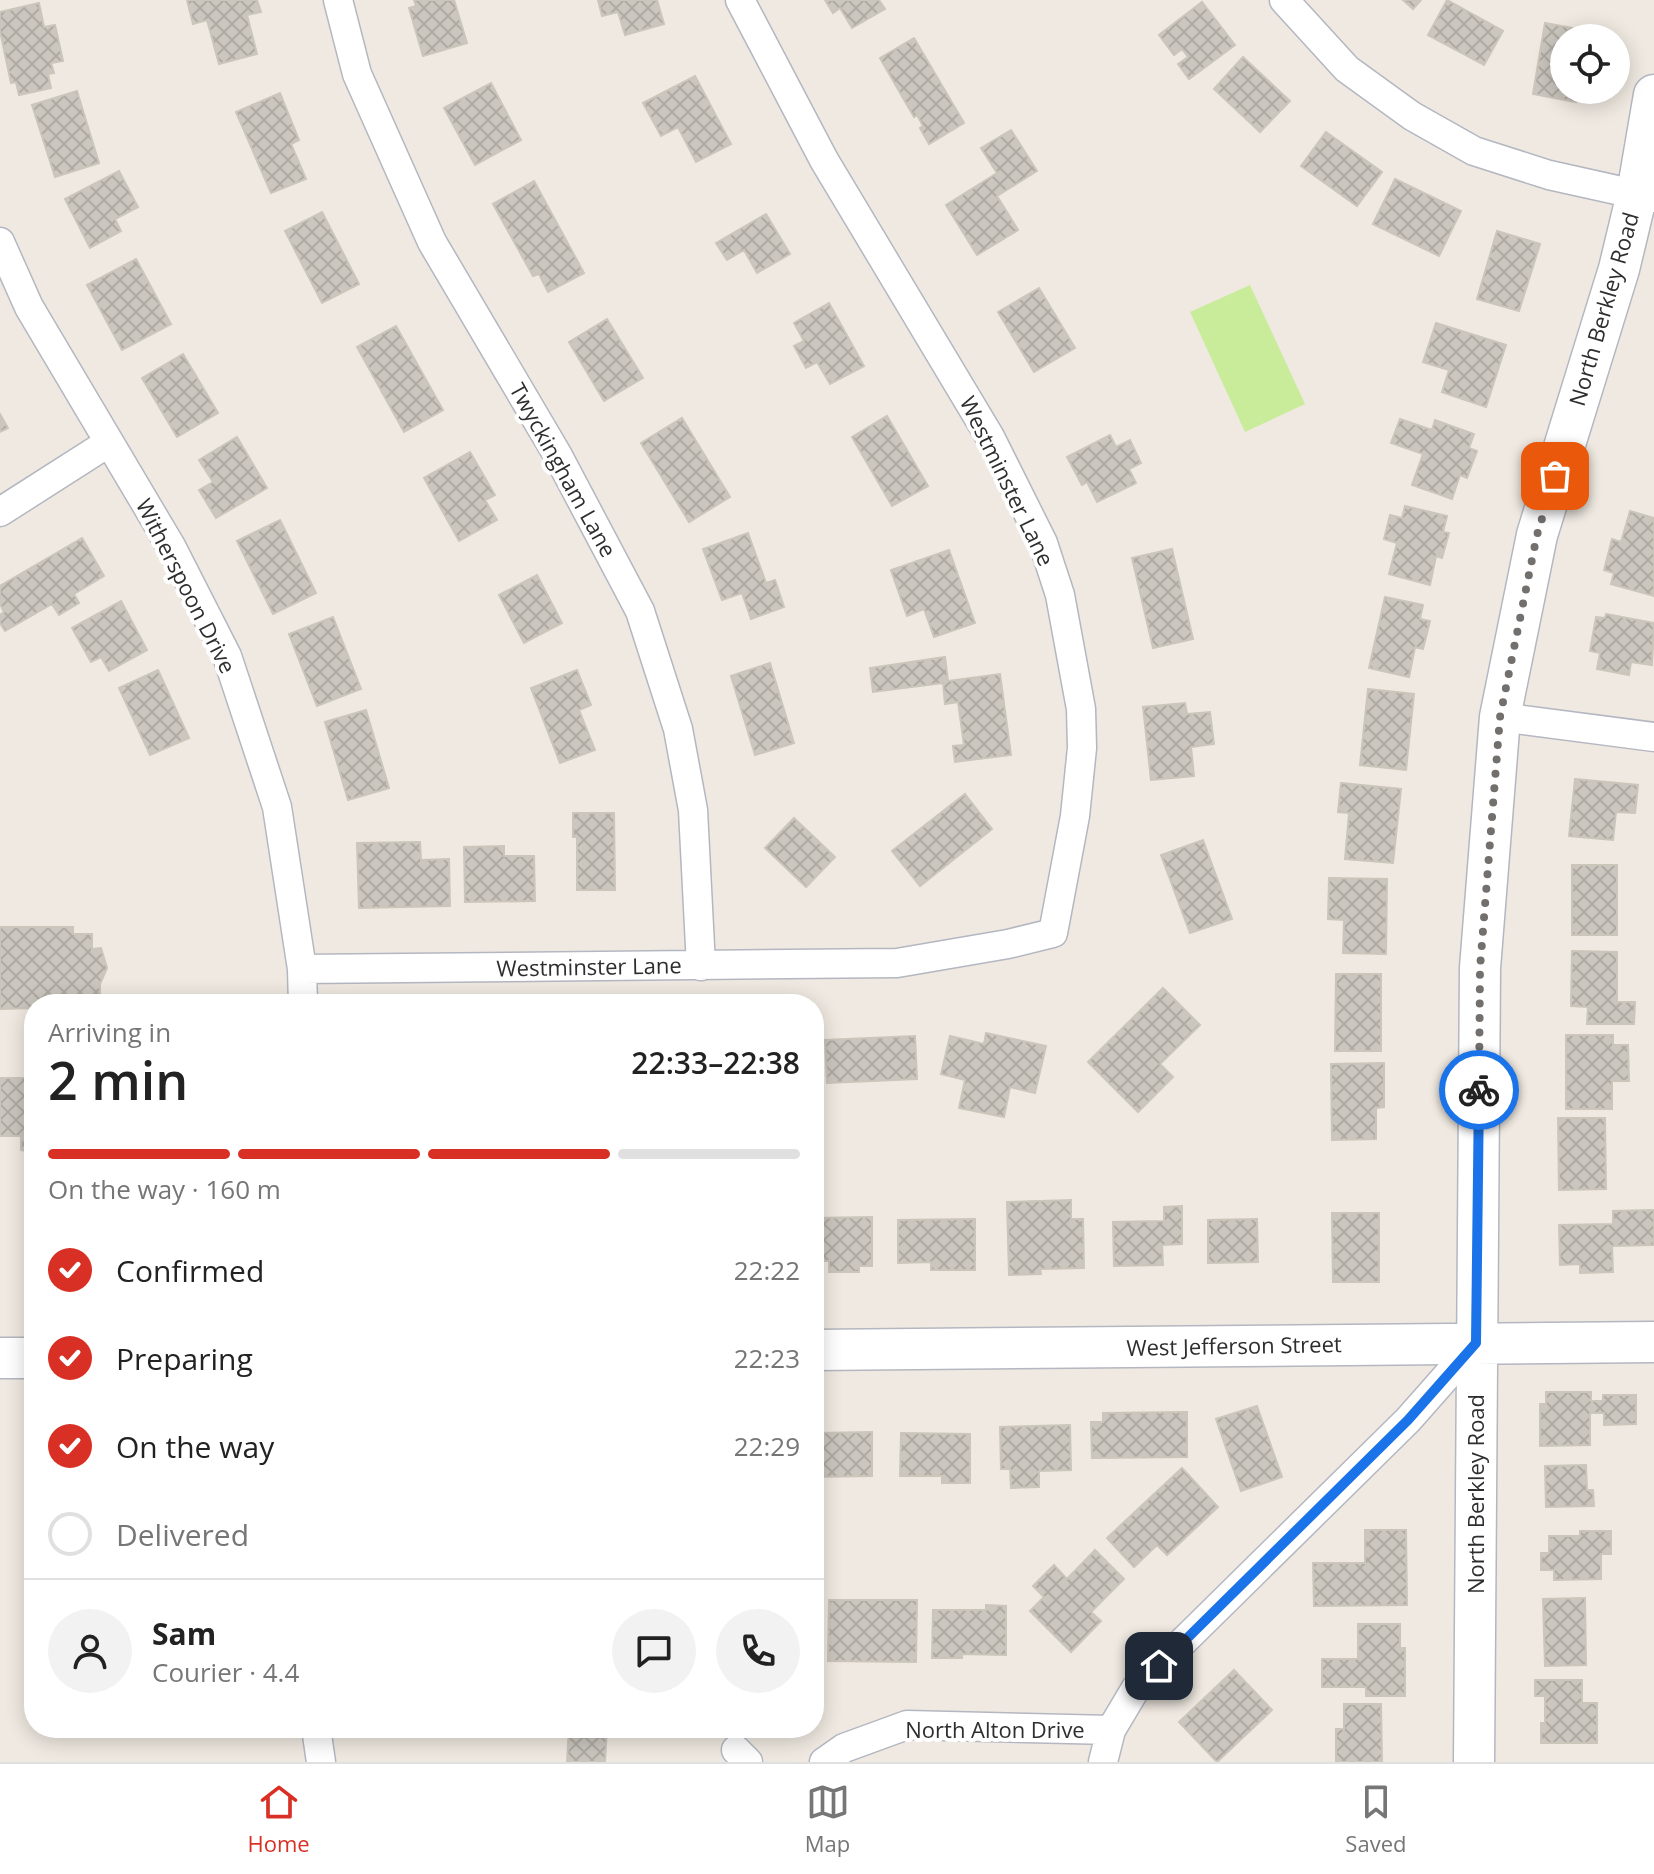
<!DOCTYPE html>
<html lang="en">
<head>
<meta charset="utf-8">
<style>
	body { margin:0; font-family:"Open Sans",sans-serif; background:#f2f2f2; color:#222; height:100vh; display:flex; flex-direction:column; font-size:30px; white-space:nowrap }
	* { box-sizing:border-box; margin:0 }
	p { font-size:26px; color:#767676 }
	.icon { flex:none; width:44px; height:44px; fill:none; stroke:currentColor; stroke-width:2; stroke-linecap:round; stroke-linejoin:round }
	.map { position:relative; flex:1; overflow:hidden }
	.drawer { position:absolute; left:24px; top:994px; width:800px; height:744px; display:flex; flex-direction:column; background:#fff; border-radius:32px; box-shadow:0 4px 20px #0003 }
	.drawer>* { flex:none }
	.buttons { position:absolute; left:1550px; top:24px; display:grid; gap:16px }
	.buttons a { display:grid; place-items:center; width:80px; height:80px; border-radius:50%; background:#fff; box-shadow:0 4px 20px #0003; font-size:40px }
	.pin { position:absolute; display:grid; place-items:center; width:68px; height:68px; color:#fff; margin:-34px; border-radius:16px; box-shadow:0 4px 12px #0006 }
	.courier { position:absolute; display:grid; place-items:center; width:80px; height:80px; margin:-40px; border:6px solid #1a73e8; border-radius:50%; background:#fff; color:#222; box-shadow:0 2px 10px #0007 }
	.headline em { font-style:normal; font-weight:600 }
	.headline div { display:flex; flex-direction:column-reverse }
	.headline { display:flex; align-items:center; justify-content:space-between; height:136px; padding:0 24px }
	h1 { font-size:52px; font-weight:600; line-height:60px }
	.bar { display:grid; grid-template-columns:repeat(4,1fr); gap:12px 8px; align-content:center; height:96px; padding:0 24px }
	.bar i { height:10px; border-radius:6px; background:#e0e0e0 }
	.bar .current { background:#d93025 }
	.bar p { grid-column:span 4 }
	.line { display:flex; align-items:center; gap:20px; padding:0 24px; border-top:2px solid #e0e0e0 }
	.line div { flex:1 }
	.round { display:grid; place-items:center; flex:none; width:84px; height:84px; border-radius:42px; background:#f2f2f2 }
	ol { padding:0 24px; list-style:none }
	li { display:flex; align-items:center; gap:24px; height:88px }
	li p { margin-inline-start:auto }
	li .icon { padding:8px; border-radius:50%; background:#d93025; color:#fff; stroke-width:4 }
	li:last-child { color:#767676 }
	li i { width:44px; height:44px; border:4px solid #e0e0e0; border-radius:50% }
	.tabs { display:flex; justify-content:space-around; align-items:center; height:112px; border-top:2px solid #e0e0e0; background:#fff; font-size:22px; color:#767676 }
	.tabs a { display:grid; justify-items:center; gap:4px }
	.tabs .current { color:#d93025 }
	.map>svg:first-child { display:block }
	.pitch { fill:#c9ec9a }
	.building { fill:url(#building-cross-hatch); stroke:#cbc5ba; stroke-width:2 }
	.lines { fill:none; stroke-linecap:round; stroke-linejoin:round }
	.street-casing { stroke:#b4b7c1; stroke-width:31 }
	.secondary-casing { stroke:#b4b7c1; stroke-width:43 }
	.street { stroke:#fff; stroke-width:28 }
	.secondary { stroke:#fff; stroke-width:40 }
	.done { stroke:#726f6d; stroke-width:8; stroke-dasharray:0 14.4 }
	.route { stroke:#1a73e8; stroke-width:10 }
	.labels { text-anchor:middle; stroke-width:8; stroke-linejoin:round; paint-order:stroke }
	.street-label { font-size:22px; fill:#2e2e2e; stroke:#fff }
</style>
</head>
<body>
<div class="map">
<svg width="1654" height="1762" viewBox="0 0 1654 1762">
	<defs>
		<pattern id="building-cross-hatch" width="8" height="8" patternUnits="userSpaceOnUse" patternTransform="scale(2)"><rect width="8" height="8" fill="#cbc7bf"/><path d="M0 0l8 8M0 8l8-8" fill="none" stroke="#afaba4"/></pattern>
	</defs>
	<rect width="100%" height="100%" fill="#efe9e1"/>
	<path class="pitch" d="M 1250,285 L 1305,404 L 1245,432 L 1190,312 Z"/>
	<path class="building" d="M 187,0 L 257,0 L 261,12 L 247,15 L 257,54 L 219,64 L 207,20 L 193,24 Z
		M 414,0 L 454,0 L 467,43 L 423,56 L 409,8 L 416,6 Z
		M 598,0 L 657,0 L 664,24 L 625,35 L 618,12 L 602,16 Z
		M 825,0 L 879,0 L 885,9 L 852,28 L 840,8 L 833,13 Z
		M 1403,0 L 1421,0 L 1413,9 Z
		M 1447,0 L 1503,31 L 1484,65 L 1428,35 Z
		M 1202,2 L 1235,45 L 1189,79 L 1178,64 L 1188,57 L 1182,49 L 1174,55 L 1159,35 Z
		M 39,3 L 44,27 L 55,25 L 63,61 L 51,63 L 54,73 L 48,74 L 51,88 L 19,95 L 16,82 L 11,83 L 0,31 L 0,12 Z
		M 1545,23 L 1589,31 L 1587,38 L 1564,38 L 1564,90 L 1578,90 L 1576,102 L 1533,94 Z
		M 914,38 L 964,123 L 929,144 L 920,128 L 923,126 L 917,115 L 914,117 L 880,58 Z
		M 1243,57 L 1290,101 L 1260,132 L 1214,89 Z
		M 695,76 L 731,144 L 696,162 L 678,127 L 661,136 L 643,103 Z
		M 491,83 L 521,140 L 475,165 L 444,108 Z
		M 77,91 L 99,163 L 55,177 L 32,105 Z
		M 280,93 L 299,140 L 291,144 L 306,179 L 271,193 L 236,112 Z
		M 1011,130 L 1037,171 L 997,196 L 1018,230 L 977,255 L 946,205 L 997,173 L 981,148 Z
		M 1326,132 L 1382,172 L 1357,206 L 1301,166 Z
		M 119,171 L 138,207 L 115,219 L 121,231 L 90,248 L 65,199 Z
		M 1395,179 L 1461,211 L 1439,256 L 1373,224 Z
		M 534,181 L 584,273 L 548,292 L 539,274 L 533,276 L 493,204 Z
		M 322,212 L 359,284 L 322,303 L 285,231 Z
		M 766,214 L 790,254 L 757,273 L 744,250 L 727,260 L 716,243 Z
		M 1497,231 L 1540,244 L 1519,311 L 1477,299 Z
		M 136,259 L 171,324 L 122,350 L 87,285 Z
		M 1039,288 L 1075,348 L 1034,372 L 998,312 Z
		M 829,303 L 864,366 L 830,384 L 817,362 L 806,368 L 794,346 L 804,341 L 794,323 Z
		M 607,319 L 643,378 L 604,401 L 569,342 Z
		M 1436,323 L 1506,345 L 1486,407 L 1442,392 L 1449,370 L 1423,362 Z
		M 396,326 L 443,410 L 404,432 L 357,347 Z
		M 183,354 L 218,413 L 177,437 L 142,378 Z
		M 0,414 L 8,428 L 0,432 Z
		M 887,416 L 928,486 L 892,506 L 852,437 Z
		M 682,418 L 730,497 L 689,522 L 641,443 Z
		M 1400,419 L 1432,430 L 1435,420 L 1474,434 L 1469,448 L 1477,451 L 1467,478 L 1460,475 L 1452,499 L 1412,485 L 1423,454 L 1391,443 Z
		M 1110,435 L 1116,447 L 1130,440 L 1141,463 L 1129,469 L 1136,483 L 1097,502 L 1087,482 L 1082,485 L 1067,457 Z
		M 237,437 L 267,488 L 216,518 L 199,490 L 213,482 L 199,460 Z
		M 470,452 L 495,495 L 485,500 L 497,520 L 459,541 L 424,478 Z
		M 1405,506 L 1447,516 L 1443,532 L 1449,533 L 1442,558 L 1436,556 L 1430,585 L 1389,574 L 1397,543 L 1384,539 L 1390,515 L 1402,518 Z
		M 1630,511 L 1654,518 L 1654,596 L 1611,584 L 1614,573 L 1604,570 L 1612,539 L 1621,542 Z
		M 280,520 L 316,593 L 273,614 L 237,541 Z
		M 748,533 L 766,583 L 775,580 L 784,607 L 751,619 L 742,593 L 722,600 L 703,549 Z
		M 82,538 L 104,576 L 74,594 L 79,603 L 59,615 L 52,604 L 5,631 L 0,623 L 0,615 L 4,612 L 0,604 L 0,586 Z
		M 1172,549 L 1193,639 L 1153,648 L 1132,558 Z
		M 949,550 L 975,623 L 934,637 L 924,609 L 907,616 L 891,570 Z
		M 537,575 L 562,623 L 524,643 L 499,595 Z
		M 1385,597 L 1423,605 L 1420,619 L 1430,621 L 1423,649 L 1415,647 L 1409,677 L 1369,668 Z
		M 121,601 L 147,650 L 109,671 L 101,657 L 91,662 L 72,628 Z
		M 1606,614 L 1654,623 L 1652,665 L 1631,662 L 1629,675 L 1597,669 L 1600,653 L 1590,651 L 1596,617 L 1605,618 Z
		M 333,617 L 361,689 L 317,706 L 289,634 Z
		M 945,657 L 948,681 L 1000,674 L 1011,755 L 955,762 L 953,746 L 964,745 L 958,702 L 945,704 L 943,683 L 873,692 L 870,668 Z
		M 770,663 L 794,743 L 755,755 L 731,676 Z
		M 158,670 L 189,738 L 150,755 L 119,688 Z
		M 577,670 L 591,705 L 579,710 L 595,750 L 560,763 L 531,688 Z
		M 1368,689 L 1414,694 L 1406,770 L 1360,765 Z
		M 1185,703 L 1187,714 L 1210,712 L 1214,744 L 1191,747 L 1194,776 L 1151,780 L 1143,707 Z
		M 366,710 L 389,788 L 348,800 L 325,722 Z
		M 1575,779 L 1638,785 L 1635,813 L 1616,812 L 1613,840 L 1569,836 Z
		M 1341,783 L 1401,789 L 1393,863 L 1345,859 L 1349,813 L 1338,812 Z
		M 965,794 L 992,829 L 920,886 L 892,851 Z
		M 573,813 L 614,813 L 615,890 L 577,890 L 577,837 L 573,837 Z
		M 794,818 L 835,857 L 806,887 L 765,848 Z
		M 1203,840 L 1232,919 L 1190,933 L 1161,855 Z
		M 420,842 L 421,860 L 449,859 L 450,906 L 359,908 L 357,843 Z
		M 504,846 L 504,856 L 534,856 L 535,901 L 465,902 L 464,847 Z
		M 1572,865 L 1617,865 L 1617,935 L 1572,935 Z
		M 1329,878 L 1387,879 L 1386,954 L 1343,953 L 1344,920 L 1328,919 Z
		M 0,927 L 73,927 L 73,934 L 92,934 L 92,949 L 101,948 L 107,968 L 100,984 L 100,1000 L 71,1000 L 71,1004 L 34,1004 L 34,1008 L 0,1009 Z
		M 1572,951 L 1617,952 L 1617,1002 L 1635,1002 L 1634,1024 L 1587,1024 L 1588,1007 L 1571,1006 Z
		M 1336,974 L 1381,974 L 1381,1051 L 1335,1051 Z
		M 1163,988 L 1200,1025 L 1160,1064 L 1173,1077 L 1138,1112 L 1088,1062 Z
		M 986,1033 L 1046,1046 L 1035,1093 L 1010,1087 L 1004,1117 L 959,1108 L 965,1080 L 941,1074 L 950,1036 L 984,1044 Z
		M 1566,1035 L 1613,1035 L 1613,1045 L 1628,1045 L 1629,1081 L 1612,1081 L 1612,1109 L 1566,1109 Z
		M 915,1036 L 917,1079 L 827,1083 L 825,1040 Z
		M 1384,1063 L 1384,1107 L 1376,1108 L 1376,1139 L 1332,1140 L 1331,1064 Z
		M 0,1078 L 34,1078 L 34,1153 L 21,1150 L 21,1136 L 0,1136 Z
		M 1558,1118 L 1605,1118 L 1606,1189 L 1559,1190 Z
		M 1071,1200 L 1071,1219 L 1083,1219 L 1084,1268 L 1040,1269 L 1041,1274 L 1009,1275 L 1007,1202 Z
		M 1182,1206 L 1182,1244 L 1162,1245 L 1163,1265 L 1114,1266 L 1113,1222 L 1164,1221 L 1164,1207 Z
		M 1654,1210 L 1654,1245 L 1612,1246 L 1613,1272 L 1580,1273 L 1580,1264 L 1560,1265 L 1559,1225 L 1613,1224 L 1613,1211 Z
		M 1332,1213 L 1379,1213 L 1379,1282 L 1333,1282 Z
		M 872,1217 L 872,1266 L 859,1266 L 859,1272 L 829,1272 L 829,1261 L 814,1261 L 814,1218 Z
		M 975,1219 L 975,1270 L 931,1270 L 931,1262 L 898,1263 L 898,1220 Z
		M 1257,1219 L 1258,1262 L 1208,1263 L 1208,1220 Z
		M 1546,1392 L 1591,1392 L 1591,1401 L 1603,1401 L 1603,1395 L 1636,1395 L 1636,1424 L 1604,1425 L 1604,1413 L 1590,1413 L 1590,1445 L 1540,1446 L 1540,1404 L 1546,1404 Z
		M 1257,1406 L 1282,1477 L 1241,1491 L 1216,1419 Z
		M 1187,1412 L 1187,1457 L 1092,1458 L 1091,1422 L 1103,1422 L 1103,1413 Z
		M 1070,1425 L 1071,1470 L 1039,1471 L 1039,1487 L 1011,1488 L 1010,1469 L 1001,1469 L 1000,1427 Z
		M 872,1432 L 872,1476 L 814,1477 L 814,1433 Z
		M 901,1433 L 970,1434 L 970,1483 L 942,1483 L 942,1476 L 900,1476 Z
		M 1586,1465 L 1587,1490 L 1593,1490 L 1594,1506 L 1546,1507 L 1545,1466 Z
		M 1182,1468 L 1218,1507 L 1167,1555 L 1157,1545 L 1134,1567 L 1107,1538 Z
		M 1365,1530 L 1406,1530 L 1407,1605 L 1314,1606 L 1313,1563 L 1365,1563 Z
		M 1580,1531 L 1611,1531 L 1611,1554 L 1601,1554 L 1601,1579 L 1554,1580 L 1554,1570 L 1541,1570 L 1541,1553 L 1549,1553 L 1549,1536 L 1580,1536 Z
		M 1095,1550 L 1124,1579 L 1091,1612 L 1101,1621 L 1071,1652 L 1030,1611 L 1044,1597 L 1033,1586 L 1054,1565 L 1067,1579 Z
		M 1585,1598 L 1586,1665 L 1545,1666 L 1543,1599 Z
		M 829,1600 L 917,1600 L 916,1662 L 828,1661 Z
		M 986,1605 L 1006,1606 L 1006,1655 L 962,1654 L 962,1658 L 932,1658 L 933,1610 L 986,1610 Z
		M 1358,1624 L 1400,1624 L 1400,1648 L 1405,1648 L 1405,1696 L 1366,1696 L 1366,1687 L 1322,1687 L 1322,1659 L 1358,1659 Z
		M 1234,1670 L 1272,1710 L 1217,1762 L 1179,1722 Z
		M 1535,1680 L 1582,1680 L 1582,1703 L 1597,1703 L 1597,1743 L 1541,1743 L 1541,1723 L 1545,1723 L 1545,1696 L 1535,1696 Z
		M 1344,1704 L 1381,1704 L 1382,1762 L 1336,1762 L 1336,1729 L 1344,1729 Z
		M 569,1728 L 607,1728 L 605,1762 L 567,1762 Z"/>
	<g class="lines">
		<defs>
			<path id="street" d="M 338,0 L 357,74 L 432,242 L 557,454 L 640,611 L 678,729 L 693,810 L 701,966
				M 1284,0 L 1347,69 L 1412,116 L 1474,151 L 1549,175 L 1653,198
				M 0,242 L 29,307 L 172,548 L 227,656 L 277,807 L 302,969 L 303,1004
				M 0,512 L 108,443
				M 1500,717 L 1654,737
				M 302,969 L 897,963 L 1008,944 L 1053,933 L 1075,816 L 1082,748 L 1081,709 L 1060,595 L 1043,543 L 990,437 L 824,160 L 740,0
				M 316,1728 L 321,1762
				M 736,1750 L 748,1762
				M 824,1762 L 844,1748 L 907,1725 L 1111,1730
				M 1103,1762 L 1111,1730 L 1136,1688 L 1408,1420 L 1476,1343"/>
			<path id="secondary" d="M 814,1350 L 1654,1342
				M 0,1358 L 34,1358
				M 1474,1762 L 1480,968 L 1500,717 L 1537,535 L 1619,269 L 1637,194 L 1654,95"/>
		</defs>
		<use href="#street" class="street-casing"/>
		<use href="#secondary" class="secondary-casing"/>
		<use href="#street" class="street"/>
		<use href="#secondary" class="secondary"/>
	</g>
	<g class="lines">
		<path class="done" d="M 1479,1090 L 1480,968 L 1500,717 L 1537,535 L 1555,476"/>
		<path class="route" d="M 1159,1666 L 1408,1420 L 1476,1343 L 1479,1090"/>
	</g>
	<g class="labels">
		<g class="street-label">
			<text transform="translate(1604 309) rotate(-74)" y="8">North Berkley Road</text>
			<text transform="translate(563 470) rotate(61)" y="8">Twyckingham Lane</text>
			<text transform="translate(1007 481) rotate(64)" y="8">Westminster Lane</text>
			<text transform="translate(186 586) rotate(63)" y="8">Witherspoon Drive</text>
			<text transform="translate(589 967) rotate(-1)" y="8">Westminster Lane</text>
			<text transform="translate(1234 1346) rotate(-1)" y="8">West Jefferson Street</text>
			<text transform="translate(1476 1494) rotate(-90)" y="8">North Berkley Road</text>
			<text x="995" y="1738">North Alton Drive</text>
		</g>
	</g>
</svg>
<div class="buttons">
<a><svg class="icon" aria-label="locate" viewBox="0 0 24 24"><circle cx="12" cy="12" r="6"/><path d="M12 2v4M12 18v4M2 12h4M18 12h4"/></svg></a>
</div>
<div class="pin" style="left:1555px;top:476px;background:#ea580c"><svg class="icon" aria-label="bag" viewBox="0 0 24 24"><path d="M5 8h14l-1 12H6zM9 8a3 3 0 0 1 6 0"/></svg></div>
<div class="pin" style="left:1159px;top:1666px;background:#1f2937"><svg class="icon" aria-label="home" viewBox="0 0 24 24"><path d="M3 11l9-7 9 7M6 9v11h12V9"/></svg></div>
<div class="courier" style="left:1479px;top:1090px"><svg class="icon" aria-label="bike" viewBox="0 0 24 24"><circle cx="6" cy="16" r="4"/><circle cx="18" cy="16" r="4"/><path d="M6 16l4-8h5l3 8M10 8l3 8H6M13 5h3"/></svg></div>
<section class="drawer">
<div class="headline"><div><h1>2 min</h1><p>Arriving in</p></div><em>22:33–22:38</em></div>
<div class="bar"><i class="current"></i><i class="current"></i><i class="current"></i><i></i><p>On the way · 160 m</p></div>
<ol>
<li><svg class="icon" aria-label="check" viewBox="0 0 24 24"><path d="M5 12l5 5 9-10"/></svg>Confirmed<p>22:22</p></li>
<li><svg class="icon" aria-label="check" viewBox="0 0 24 24"><path d="M5 12l5 5 9-10"/></svg>Preparing<p>22:23</p></li>
<li><svg class="icon" aria-label="check" viewBox="0 0 24 24"><path d="M5 12l5 5 9-10"/></svg>On the way<p>22:29</p></li>
<li><i></i>Delivered</li>
</ol>
<div class="line" style="height:144px"><a class="round"><svg class="icon" aria-label="person" viewBox="0 0 24 24"><circle cx="12" cy="8" r="4"/><path d="M4 21q1-7 8-7t8 7"/></svg></a><div><b>Sam</b><p>Courier · 4.4</p></div><a class="round"><svg class="icon" aria-label="chat" viewBox="0 0 24 24"><path d="M4 5h16v11H9l-5 4z"/></svg></a><a class="round"><svg class="icon" aria-label="phone" viewBox="0 0 24 24"><path d="M5 4h4l2 5-3 2q2 4 5 5l2-3 5 2v4C11 20 4 13 5 4z"/></svg></a></div>
</section>
</div>
<nav class="tabs">
<a class="current"><svg class="icon" aria-label="home" viewBox="0 0 24 24"><path d="M3 11l9-7 9 7M6 9v11h12V9"/></svg>Home</a>
<a><svg class="icon" aria-label="map" viewBox="0 0 24 24"><path d="M3 6l6-2 6 2 6-2v14l-6 2-6-2-6 2zM9 4v14M15 6v14"/></svg>Map</a>
<a><svg class="icon" aria-label="saved" viewBox="0 0 24 24"><path d="M7 4h10v16l-5-4-5 4z"/></svg>Saved</a>
</nav>
</body>
</html>
